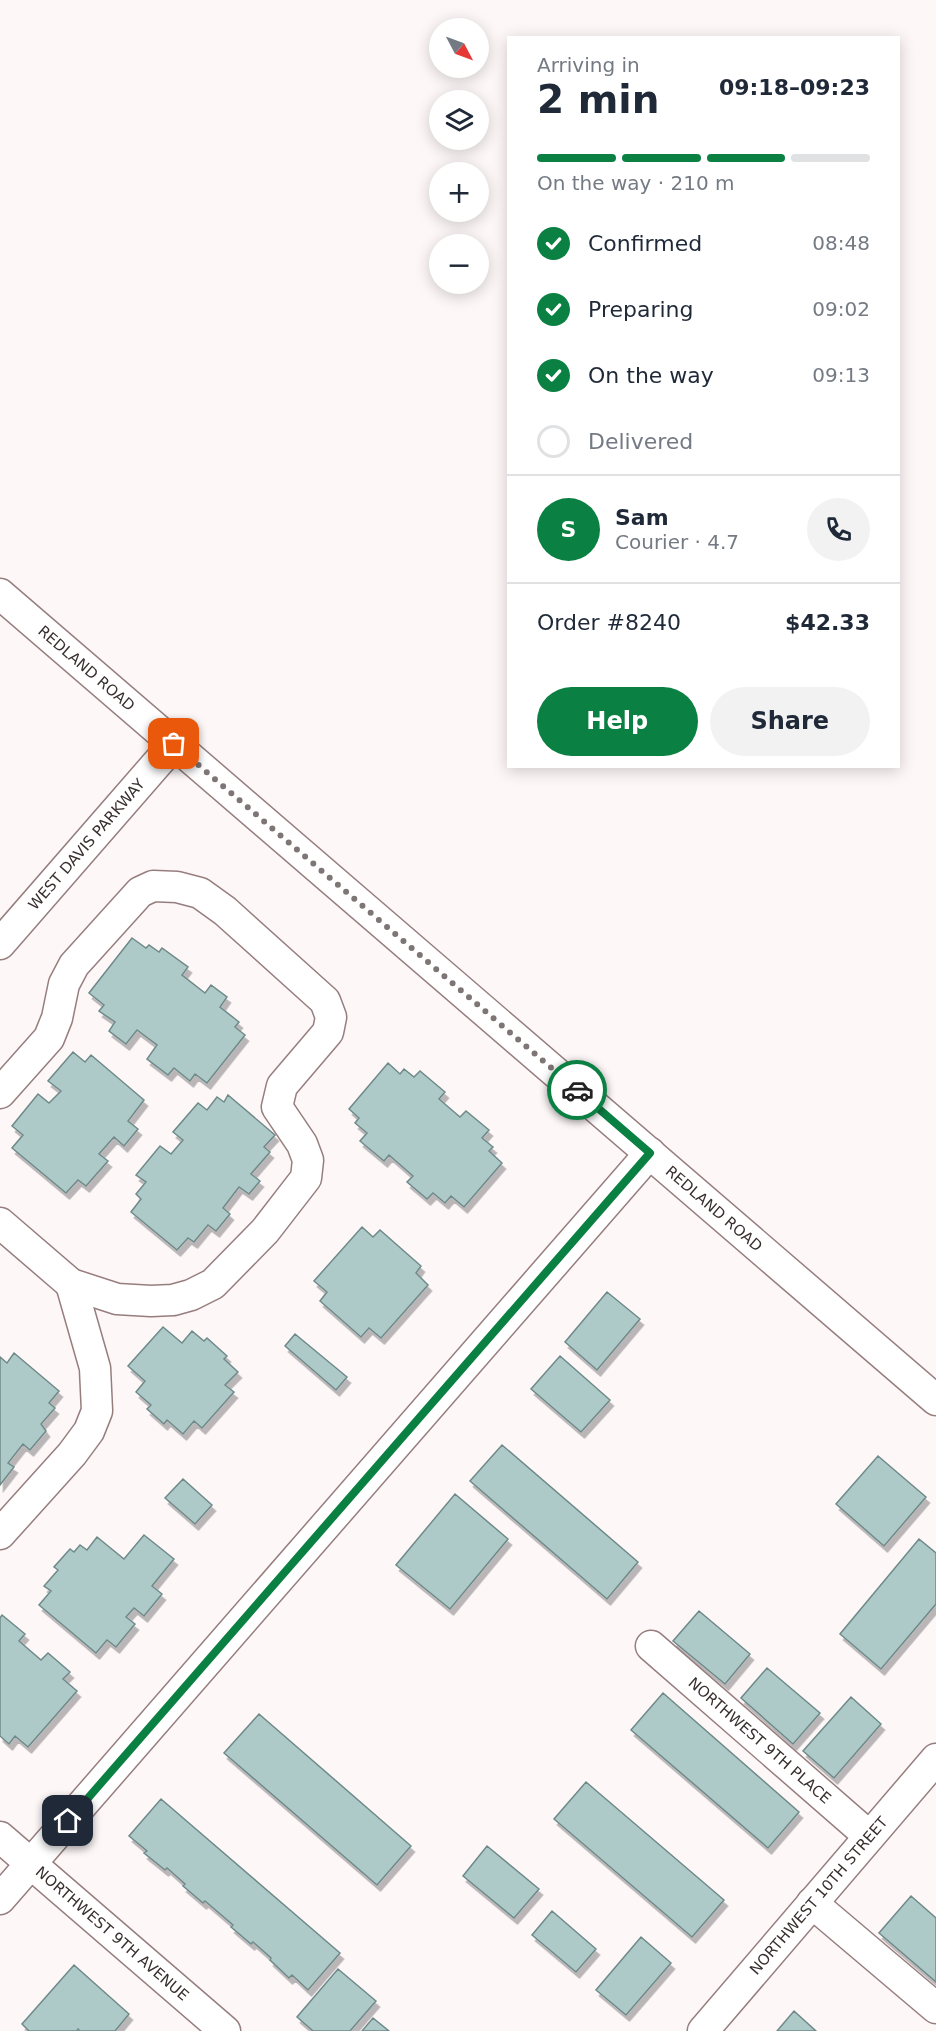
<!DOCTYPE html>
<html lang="en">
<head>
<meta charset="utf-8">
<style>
	body { margin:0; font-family:"DejaVu Sans",sans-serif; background:#f2f2f3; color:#1f2937; height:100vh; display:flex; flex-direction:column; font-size:22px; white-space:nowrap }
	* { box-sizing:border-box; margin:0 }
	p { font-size:20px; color:#747a83 }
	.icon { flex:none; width:33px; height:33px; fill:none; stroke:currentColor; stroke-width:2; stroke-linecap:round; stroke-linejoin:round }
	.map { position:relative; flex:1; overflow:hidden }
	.side { position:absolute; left:507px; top:36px; width:393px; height:732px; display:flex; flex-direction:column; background:#fff; border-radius:0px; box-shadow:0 3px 15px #0003 }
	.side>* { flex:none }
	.needle { width:39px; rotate:131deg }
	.controls { position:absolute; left:429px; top:18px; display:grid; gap:12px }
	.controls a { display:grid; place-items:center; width:60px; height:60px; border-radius:50%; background:#fff; box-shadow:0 3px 15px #0003; font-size:30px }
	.pin { position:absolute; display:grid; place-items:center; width:51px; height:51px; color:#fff; margin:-26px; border-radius:12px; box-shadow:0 3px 9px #0006 }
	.courier { position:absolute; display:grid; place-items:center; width:60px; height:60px; margin:-30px; border:4px solid #0b8043; border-radius:50%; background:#fff; color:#222; box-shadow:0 2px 8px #0007 }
	.summary em { font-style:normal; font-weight:800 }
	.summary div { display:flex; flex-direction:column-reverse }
	.summary { display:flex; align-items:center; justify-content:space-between; height:102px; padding:0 30px }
	h1 { font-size:39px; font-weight:800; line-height:45px }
	.bar { display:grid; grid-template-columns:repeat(4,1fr); gap:9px 6px; align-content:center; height:72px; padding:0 30px }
	.bar i { height:8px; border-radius:4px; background:#e0e1e3 }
	.bar .selected { background:#0b8043 }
	.bar p { grid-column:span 4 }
	.line { display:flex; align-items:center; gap:15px; padding:0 30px; border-top:2px solid #e0e1e3 }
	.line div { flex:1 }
	.round { display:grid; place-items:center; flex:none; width:63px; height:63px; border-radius:32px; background:#f2f2f3 }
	ol { padding:0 30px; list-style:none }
	li { display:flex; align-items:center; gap:18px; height:66px }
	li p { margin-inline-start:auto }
	li .icon { padding:6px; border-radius:50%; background:#0b8043; color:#fff; stroke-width:4 }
	li:last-child { color:#747a83 }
	li i { width:33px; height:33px; border:3px solid #e0e1e3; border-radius:50% }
	.action { display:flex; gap:12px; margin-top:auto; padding:12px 30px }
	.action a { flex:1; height:69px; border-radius:36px; background:#0b8043; color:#fff; font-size:24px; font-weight:800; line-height:69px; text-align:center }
	.action a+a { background:#f2f2f3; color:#1f2937 }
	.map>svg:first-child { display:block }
	.building { fill:#adcac8; stroke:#6f8a89; stroke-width:1.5; filter:url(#shadow) }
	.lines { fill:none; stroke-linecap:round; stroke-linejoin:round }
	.minor-casing { stroke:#977e7e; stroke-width:33 }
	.minor { stroke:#fff; stroke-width:30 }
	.done { stroke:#7e7575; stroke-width:6; stroke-dasharray:0 10.8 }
	.route { stroke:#0b8043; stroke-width:8 }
	.labels { text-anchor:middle; stroke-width:4.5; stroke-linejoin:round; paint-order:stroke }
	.street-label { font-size:15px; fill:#392f2f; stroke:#fff }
</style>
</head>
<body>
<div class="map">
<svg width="936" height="2031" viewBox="0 0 936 2031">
	<defs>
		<filter id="shadow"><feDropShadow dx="3.5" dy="6" stdDeviation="0" flood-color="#0004"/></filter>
	</defs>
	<rect width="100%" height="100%" fill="#fdf7f8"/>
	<path class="building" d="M 132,938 L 146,948 L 149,945 L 159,952 L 162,948 L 188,967 L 182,975 L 205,993 L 211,985 L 227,997 L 220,1007 L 239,1022 L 235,1027 L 245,1035 L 207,1083 L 195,1074 L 190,1081 L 174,1068 L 168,1075 L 147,1059 L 157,1045 L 137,1030 L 126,1044 L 109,1031 L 115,1022 L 99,1011 L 104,1005 L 89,993 Z
		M 73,1052 L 85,1062 L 91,1055 L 144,1100 L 128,1121 L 138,1129 L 124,1146 L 114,1137 L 99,1154 L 108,1161 L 86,1186 L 78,1180 L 66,1193 L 12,1148 L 23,1135 L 12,1126 L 38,1094 L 49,1103 L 61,1091 L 48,1081 Z
		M 388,1063 L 400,1074 L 404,1069 L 414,1077 L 420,1071 L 445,1092 L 439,1099 L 460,1117 L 466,1111 L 489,1130 L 482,1138 L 493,1147 L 489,1151 L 502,1163 L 464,1207 L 451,1196 L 445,1203 L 433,1193 L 427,1199 L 407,1182 L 413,1176 L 389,1155 L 384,1161 L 360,1141 L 367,1133 L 355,1123 L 359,1118 L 349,1109 Z
		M 228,1095 L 275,1135 L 264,1147 L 270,1152 L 251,1174 L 260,1181 L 249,1194 L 239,1187 L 223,1208 L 230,1214 L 216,1231 L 208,1225 L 194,1242 L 188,1238 L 177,1250 L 131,1212 L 141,1199 L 136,1194 L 146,1182 L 136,1175 L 160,1146 L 171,1154 L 183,1140 L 173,1132 L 198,1103 L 207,1110 L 217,1097 L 224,1102 Z
		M 362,1227 L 373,1237 L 380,1230 L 421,1266 L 416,1273 L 428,1285 L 381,1338 L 369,1328 L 361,1337 L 320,1301 L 327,1292 L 314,1281 Z
		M 607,1292 L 640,1319 L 597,1370 L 565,1342 Z
		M 163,1327 L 182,1343 L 192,1331 L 204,1341 L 207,1338 L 227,1356 L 224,1359 L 238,1372 L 225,1385 L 234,1392 L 202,1428 L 194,1421 L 183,1434 L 167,1420 L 164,1424 L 147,1409 L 151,1405 L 136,1392 L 145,1381 L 128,1366 Z
		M 295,1334 L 347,1377 L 336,1390 L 285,1346 Z
		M 14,1353 L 59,1391 L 49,1403 L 55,1408 L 41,1424 L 46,1431 L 30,1450 L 23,1444 L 8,1463 L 14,1467 L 0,1485 L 0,1357 L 7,1363 Z
		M 560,1356 L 610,1400 L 581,1432 L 531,1389 Z
		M 502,1445 L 638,1562 L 607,1599 L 470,1481 Z
		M 878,1456 L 926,1497 L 884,1546 L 836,1504 Z
		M 183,1479 L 212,1505 L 195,1524 L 165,1498 Z
		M 455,1494 L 508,1539 L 450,1609 L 396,1565 Z
		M 144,1535 L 174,1559 L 152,1586 L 162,1594 L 144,1616 L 134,1608 L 126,1617 L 135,1624 L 116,1647 L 107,1640 L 96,1653 L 39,1605 L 51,1591 L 44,1586 L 58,1570 L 54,1567 L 70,1549 L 74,1552 L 80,1545 L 87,1550 L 97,1537 L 124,1559 Z
		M 919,1539 L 936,1553 L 936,1604 L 881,1669 L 840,1634 Z
		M 699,1611 L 750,1654 L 725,1684 L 673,1641 Z
		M 2,1615 L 25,1634 L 19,1641 L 41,1660 L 48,1653 L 70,1672 L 63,1679 L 77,1691 L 28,1747 L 15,1736 L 9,1744 L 0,1736 L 0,1618 Z
		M 767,1668 L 820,1713 L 793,1744 L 741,1698 Z
		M 663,1693 L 799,1812 L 768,1848 L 631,1730 Z
		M 851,1697 L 881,1724 L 834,1778 L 803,1751 Z
		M 259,1714 L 411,1846 L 377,1885 L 224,1753 Z
		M 586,1782 L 724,1900 L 692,1937 L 554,1819 Z
		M 161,1799 L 340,1953 L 308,1990 L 292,1975 L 289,1978 L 270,1960 L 271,1958 L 253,1942 L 251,1944 L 231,1927 L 233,1925 L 205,1901 L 203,1903 L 183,1886 L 185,1884 L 167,1868 L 165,1870 L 144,1853 L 147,1851 L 129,1836 Z
		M 487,1846 L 539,1889 L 514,1918 L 463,1876 Z
		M 911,1896 L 936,1918 L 936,1982 L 879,1933 Z
		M 552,1911 L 596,1949 L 576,1972 L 532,1935 Z
		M 641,1937 L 671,1963 L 626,2015 L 596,1990 Z
		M 74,1965 L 129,2014 L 115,2031 L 80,2031 L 78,2029 L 77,2031 L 29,2031 L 22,2024 Z
		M 338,1969 L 376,2001 L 350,2031 L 313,2031 L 297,2017 Z
		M 794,2011 L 816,2031 L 777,2031 Z
		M 373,2018 L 389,2031 L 362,2031 Z"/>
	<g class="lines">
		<defs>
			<g id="minor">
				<path id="s1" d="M 0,594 L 936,1400"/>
				<path id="s2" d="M 0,944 L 174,744"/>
				<path d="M 0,1093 L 49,1038 L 57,1018 L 64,984 L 74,965 L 140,892 L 153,886 L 177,887 L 200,893 L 225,911 L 325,1001 L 331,1017 L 328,1032 L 282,1086 L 277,1107 L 302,1144 L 308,1160 L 306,1178 L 265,1231 L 213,1284 L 191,1295 L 173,1300 L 151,1301 L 117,1299 L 71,1284 L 0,1223"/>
				<path d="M 0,1534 L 72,1454 L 89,1431 L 97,1411 L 95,1368 L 71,1284"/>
				<path id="s3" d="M 651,1646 L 869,1836"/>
				<path id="s4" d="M 0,1837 L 225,2031"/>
				<path d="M 0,1899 L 650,1153"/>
				<path d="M 812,1903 L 936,2008"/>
				<path id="s5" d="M 703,2031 L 936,1759"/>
			</g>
		</defs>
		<use href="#minor" class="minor-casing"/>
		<use href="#minor" class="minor"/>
	</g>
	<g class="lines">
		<path class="done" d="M 174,744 L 577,1090"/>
		<path class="route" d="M 68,1821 L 650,1153 L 577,1090"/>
	</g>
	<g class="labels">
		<g class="street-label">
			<text dy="5" stroke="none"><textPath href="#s1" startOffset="114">REDLAND ROAD</textPath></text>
			<text dy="5" stroke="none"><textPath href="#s2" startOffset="132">WEST DAVIS PARKWAY</textPath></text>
			<text dy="5" stroke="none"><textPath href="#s1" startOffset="942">REDLAND ROAD</textPath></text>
			<text dy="5" stroke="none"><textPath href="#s3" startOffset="144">NORTHWEST 9TH PLACE</textPath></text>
			<text dy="5" stroke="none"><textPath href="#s5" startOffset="178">NORTHWEST 10TH STREET</textPath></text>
			<text dy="5" stroke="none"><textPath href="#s4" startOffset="148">NORTHWEST 9TH AVENUE</textPath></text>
		</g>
	</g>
</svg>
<div class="controls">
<a><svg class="needle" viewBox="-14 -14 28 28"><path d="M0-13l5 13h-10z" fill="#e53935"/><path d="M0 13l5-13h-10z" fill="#747a83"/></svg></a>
<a><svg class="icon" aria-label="layers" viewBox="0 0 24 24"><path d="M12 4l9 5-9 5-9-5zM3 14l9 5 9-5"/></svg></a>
<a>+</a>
<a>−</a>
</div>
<div class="pin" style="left:174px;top:744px;background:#ea580c"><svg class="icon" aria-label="bag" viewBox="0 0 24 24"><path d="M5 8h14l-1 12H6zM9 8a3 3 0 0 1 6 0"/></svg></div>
<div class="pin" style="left:68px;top:1821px;background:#1f2937"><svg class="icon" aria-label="home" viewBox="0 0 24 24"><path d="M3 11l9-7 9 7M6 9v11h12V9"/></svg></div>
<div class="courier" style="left:577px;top:1090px"><svg class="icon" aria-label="car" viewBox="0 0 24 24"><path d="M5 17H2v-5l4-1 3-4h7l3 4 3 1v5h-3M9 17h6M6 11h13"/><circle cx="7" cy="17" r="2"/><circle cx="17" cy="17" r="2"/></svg></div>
<section class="side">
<div class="summary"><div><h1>2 min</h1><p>Arriving in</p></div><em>09:18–09:23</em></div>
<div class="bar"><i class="selected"></i><i class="selected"></i><i class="selected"></i><i></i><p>On the way · 210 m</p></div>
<ol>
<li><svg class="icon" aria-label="check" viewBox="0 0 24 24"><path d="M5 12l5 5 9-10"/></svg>Confirmed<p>08:48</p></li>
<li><svg class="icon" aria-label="check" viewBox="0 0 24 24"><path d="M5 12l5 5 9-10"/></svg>Preparing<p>09:02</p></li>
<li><svg class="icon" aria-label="check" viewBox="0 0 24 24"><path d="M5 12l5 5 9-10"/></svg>On the way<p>09:13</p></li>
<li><i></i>Delivered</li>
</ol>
<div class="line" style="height:108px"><b class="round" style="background:#0b8043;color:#fff">S</b><div><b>Sam</b><p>Courier · 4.7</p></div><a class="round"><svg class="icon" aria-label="phone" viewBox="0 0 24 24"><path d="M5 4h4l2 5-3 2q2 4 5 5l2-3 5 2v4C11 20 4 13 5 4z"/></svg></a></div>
<div class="line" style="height:78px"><div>Order #8240</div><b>$42.33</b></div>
<div class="action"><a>Help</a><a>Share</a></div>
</section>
</div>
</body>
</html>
